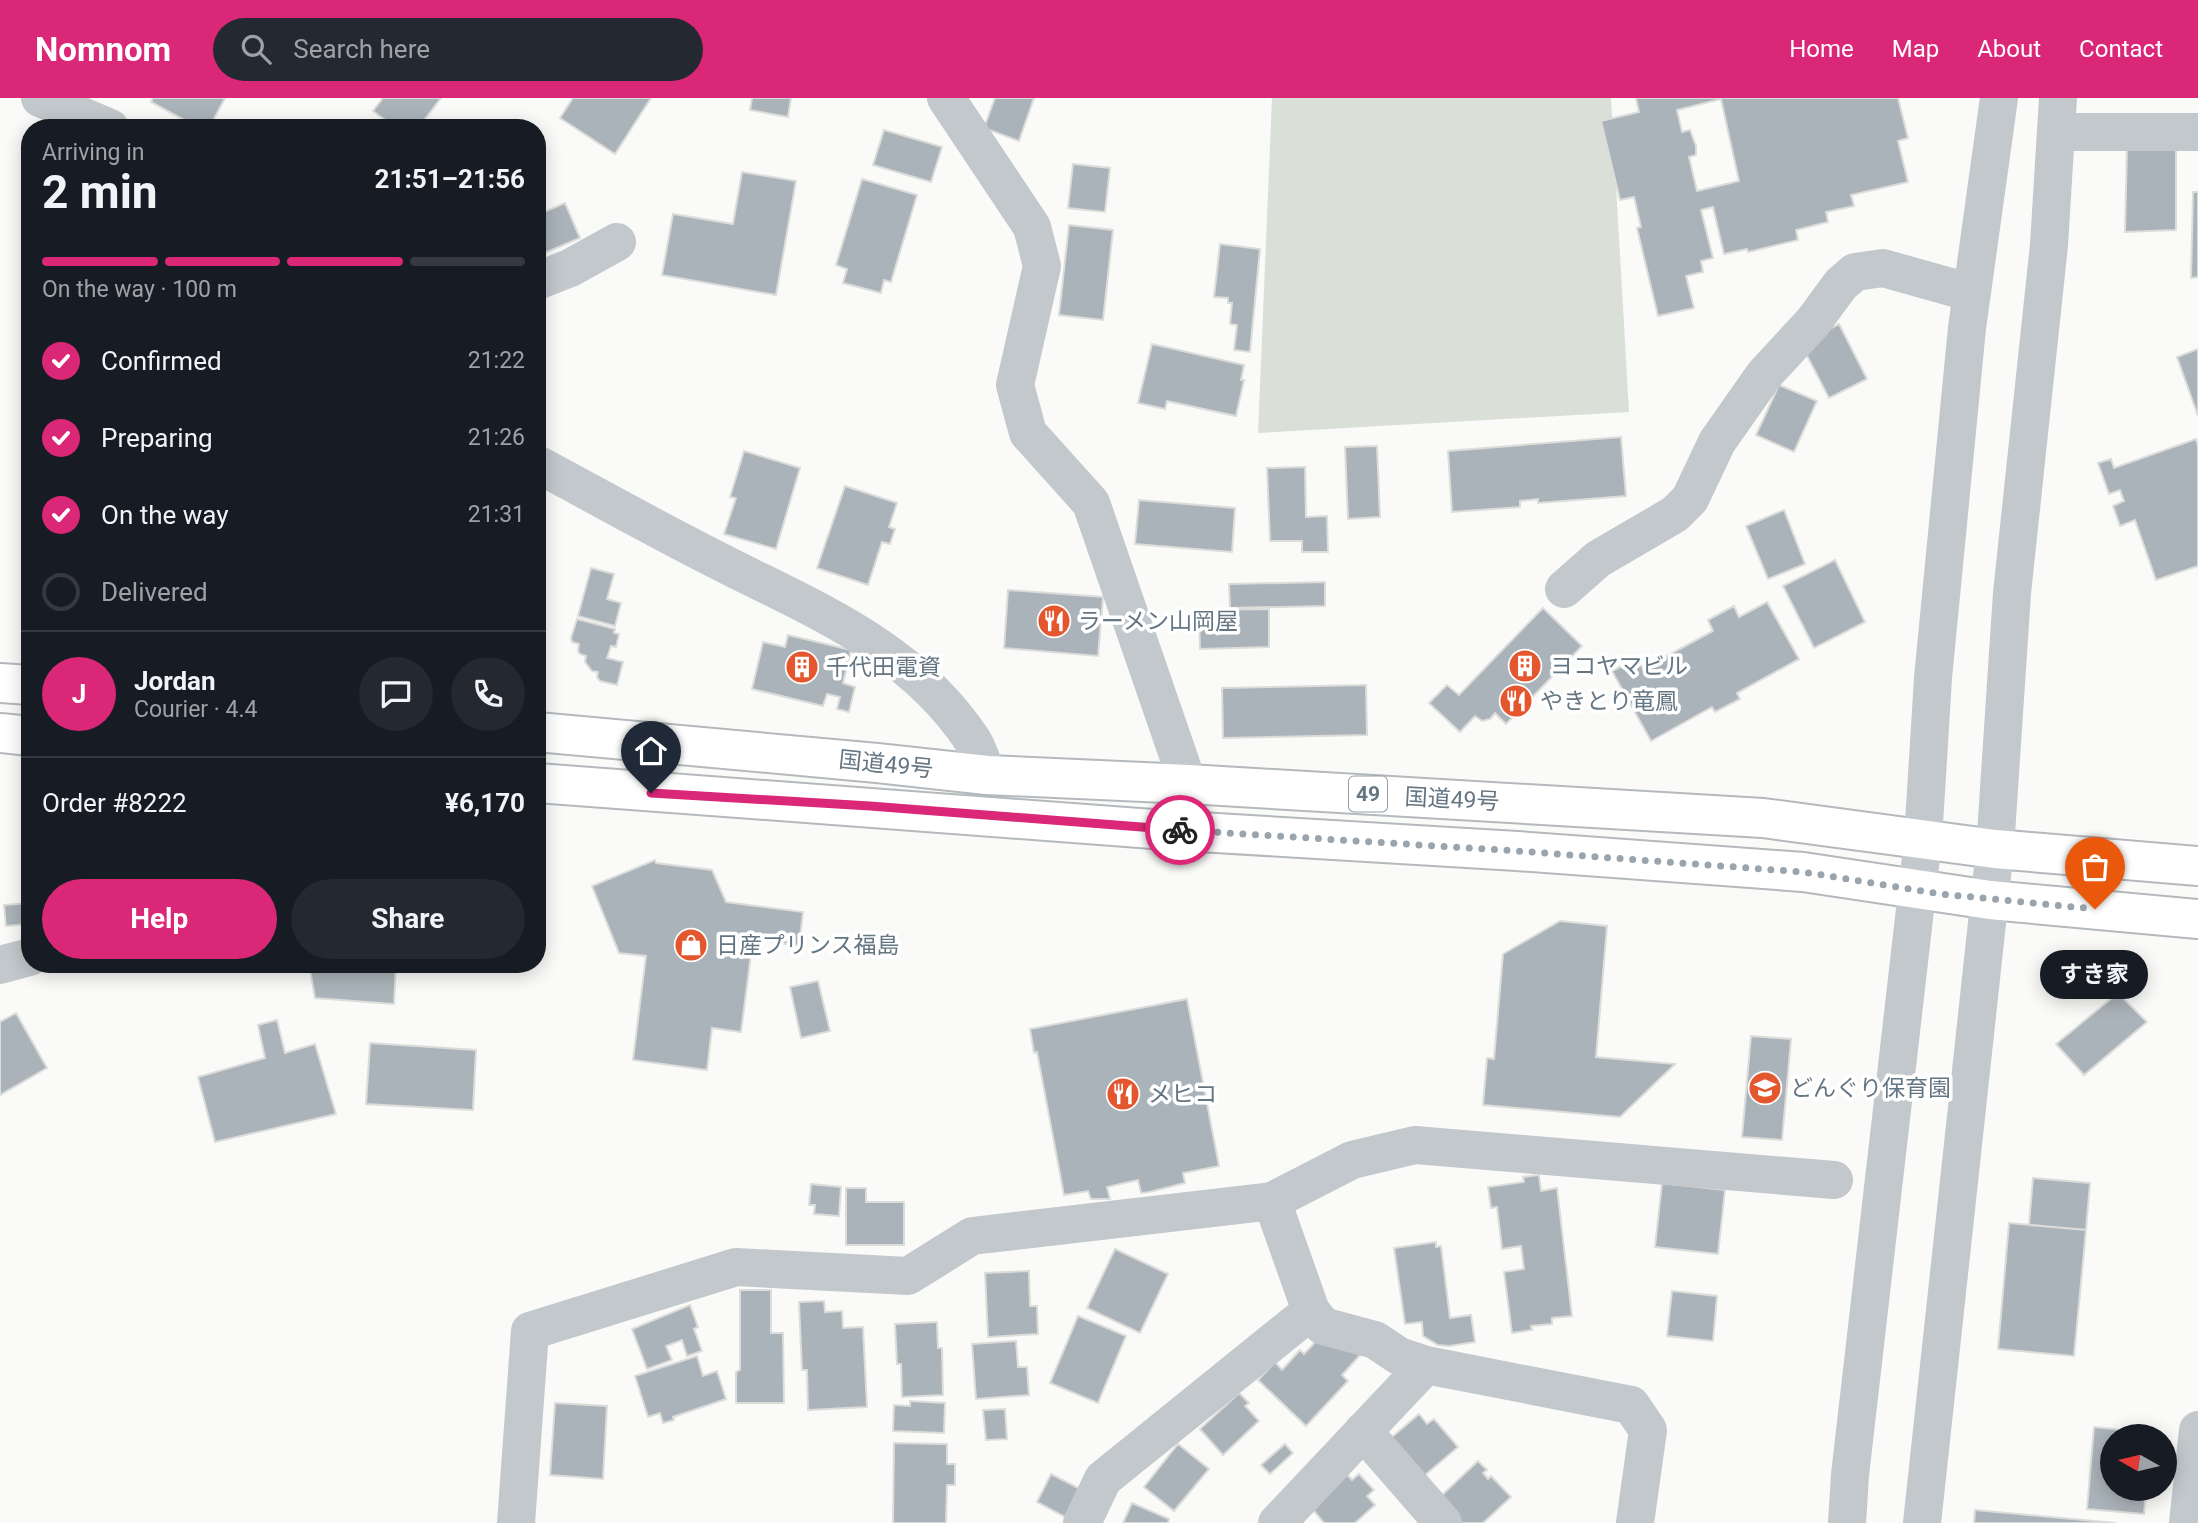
<!DOCTYPE html>
<html lang="en">
<head>
<meta charset="utf-8">
<style>
	body { margin:0; font-family:Roboto,"Noto Sans JP",sans-serif; background:#242831; color:#f1f3f6; height:100vh; display:flex; flex-direction:column; font-size:26px; white-space:nowrap }
	* { box-sizing:border-box; margin:0 }
	p { font-size:23px; color:#9ea1a6 }
	.icon { flex:none; width:38px; height:38px; fill:none; stroke:currentColor; stroke-width:2; stroke-linecap:round; stroke-linejoin:round }
	.map { position:relative; flex:1; overflow:hidden }
	.sheet { position:absolute; left:21px; top:21px; width:525px; height:854px; display:flex; flex-direction:column; background:#171b24; border-radius:28px; box-shadow:0 4px 18px #0003 }
	.sheet>* { flex:none }
	.needle { width:46px; rotate:278deg }
	.buttons { position:absolute; left:2100px; top:1326px; display:grid; gap:14px }
	.buttons a { display:grid; place-items:center; width:77px; height:77px; border-radius:50%; background:#171b24; box-shadow:0 4px 18px #0003; font-size:35px }
	.pin { position:absolute; display:grid; place-items:center; width:60px; height:60px; color:#fff; margin:-72px -30px; border-radius:50% 50% 50% 0; rotate:-45deg; box-shadow:0 0 7px #0007 }
	.pin .icon { rotate:45deg }
	.courier { position:absolute; display:grid; place-items:center; width:70px; height:70px; margin:-35px; border:5px solid #db2777; border-radius:50%; background:#fff; color:#222; box-shadow:0 2px 9px #0007 }
	.bubble { position:absolute; height:49px; border-radius:24px; background:#171b24; box-shadow:0 4px 18px #0003; font-size:23px; font-weight:700; line-height:49px; text-align:center }
	.summary em { font-style:normal; font-weight:700 }
	.summary div { display:flex; flex-direction:column-reverse }
	.summary { display:flex; align-items:center; justify-content:space-between; height:119px; padding:0 21px }
	h1 { font-size:46px; font-weight:700; line-height:52px }
	.bar { display:grid; grid-template-columns:repeat(4,1fr); gap:10px 7px; align-content:center; height:84px; padding:0 21px }
	.bar i { height:9px; border-radius:5px; background:#363941 }
	.bar .selected { background:#db2777 }
	.bar p { grid-column:span 4 }
	.line { display:flex; align-items:center; gap:18px; padding:0 21px; border-top:2px solid #363941 }
	.line div { flex:1 }
	.round { display:grid; place-items:center; flex:none; width:74px; height:74px; border-radius:37px; background:#242831 }
	ol { padding:0 21px; list-style:none }
	li { display:flex; align-items:center; gap:21px; height:77px }
	li p { margin-inline-start:auto }
	li .icon { padding:7px; border-radius:50%; background:#db2777; color:#fff; stroke-width:4 }
	li:last-child { color:#9ea1a6 }
	li i { width:38px; height:38px; border:4px solid #363941; border-radius:50% }
	.action { display:flex; gap:14px; margin-top:auto; padding:14px 21px }
	.action a { flex:1; height:80px; border-radius:42px; background:#db2777; color:#fff; font-size:28px; font-weight:700; line-height:80px; text-align:center }
	.action a+a { background:#242831; color:#f1f3f6 }
	header { display:flex; align-items:center; gap:42px; box-sizing:border-box; height:98px; padding:0 35px; background:#db2777; color:#fff }
	header strong { font-size:33px }
	nav { display:flex; gap:38px; margin-inline-start:auto; font-size:24px }
	.search { width:490px; height:63px; background:#242831; display:flex; align-items:center; gap:18px; box-sizing:border-box; padding:0 24px; border-radius:38px; color:#9ea1a6; font-size:26px }
	.map>svg:first-child { display:block }
	.green { fill:#dadfd7 }
	.building { fill:#aab3b9; stroke:#dcdcda; stroke-width:2; fill-rule:evenodd }
	.lines { fill:none; stroke-linecap:round; stroke-linejoin:round }
	.highway-casing { stroke:#b4b9bd; stroke-width:42 }
	.minor { stroke:#c3c8cc; stroke-width:38 }
	.highway { stroke:#fff; stroke-width:38 }
	.done { stroke:#99a4ac; stroke-width:7; stroke-dasharray:0 12.6 }
	.route { stroke:#db2777; stroke-width:9 }
	.labels { text-anchor:middle; stroke-width:7; stroke-linejoin:round; paint-order:stroke }
	.shield { fill:#fff; stroke:#939fa8; stroke-width:2 }
	.shield-label { font-size:21px; font-weight:bold; fill:#657683 }
	.poi-label { font-size:23px; fill:#657683; stroke:#fff; text-anchor:start }
	.street-label { font-size:23px; fill:#657683; stroke:#fff }
</style>
</head>
<body>
<header>
<strong>Nomnom</strong>
<div class="search"><svg class="icon" aria-label="search" viewBox="0 0 24 24"><circle cx="10" cy="10" r="6"/><path d="M15 15l6 6"/></svg>Search here</div>
<nav><a>Home</a><a>Map</a><a>About</a><a>Contact</a></nav>
</header>
<div class="map">
<svg width="2198" height="1425" viewBox="0 0 2198 1425">
	<rect width="100%" height="100%" fill="#fafaf8"/>
	<path class="green" d="M 1272,0 L 1611,0 L 1629,314 L 1258,335 Z"/>
	<path class="building" d="M 153,0 L 225,0 L 209,30 L 199,30 L 151,4 Z
		M 383,0 L 441,0 L 418,30 L 396,30 L 373,13 Z
		M 573,0 L 651,0 L 615,56 L 560,20 Z
		M 752,0 L 791,0 L 788,19 L 750,12 Z
		M 995,0 L 1034,0 L 1019,43 L 984,30 Z
		M 1636,0 L 1898,0 L 1908,40 L 1898,43 L 1908,84 L 1851,97 L 1854,108 L 1826,114 L 1828,124 L 1796,132 L 1798,142 L 1748,154 L 1747,151 L 1724,156 L 1713,109 L 1701,112 L 1713,160 L 1701,163 L 1703,174 L 1686,178 L 1694,210 L 1658,218 L 1637,130 L 1641,129 L 1634,99 L 1620,102 L 1601,23 L 1639,14 ZM 1721,1 L 1739,83 L 1697,93 L 1689,59 L 1696,57 L 1696,48 L 1690,32 L 1682,34 L 1677,12 Z
		M 884,32 L 942,49 L 931,84 L 873,67 Z
		M 2176,47 L 2176,132 L 2125,134 L 2127,48 Z
		M 1073,66 L 1110,70 L 1105,114 L 1068,110 Z
		M 742,74 L 796,83 L 776,197 L 662,177 L 673,116 L 733,126 Z
		M 862,81 L 917,97 L 891,184 L 884,182 L 881,195 L 843,185 L 847,171 L 836,167 Z
		M 2193,94 L 2198,94 L 2198,179 L 2191,180 Z
		M 565,105 L 580,140 L 537,158 L 537,117 Z
		M 1069,127 L 1113,132 L 1103,222 L 1059,217 Z
		M 1220,146 L 1260,151 L 1250,254 L 1234,252 L 1237,227 L 1230,226 L 1232,205 L 1228,205 L 1228,200 L 1214,199 Z
		M 1839,226 L 1867,281 L 1829,300 L 1801,246 Z
		M 1152,246 L 1244,267 L 1241,282 L 1244,282 L 1236,318 L 1167,303 L 1165,311 L 1138,305 Z
		M 2198,251 L 2198,318 L 2177,259 Z
		M 1779,287 L 1817,303 L 1794,354 L 1756,337 Z
		M 1621,339 L 1626,398 L 1538,405 L 1538,401 L 1520,403 L 1520,409 L 1452,414 L 1448,353 Z
		M 2196,341 L 2198,348 L 2198,468 L 2156,482 L 2135,422 L 2120,428 L 2113,408 L 2124,403 L 2120,392 L 2109,396 L 2098,365 L 2111,361 L 2114,370 Z
		M 1377,348 L 1380,419 L 1348,421 L 1345,349 Z
		M 744,353 L 800,370 L 776,451 L 724,436 L 736,400 L 730,399 Z
		M 1305,369 L 1306,419 L 1327,418 L 1328,454 L 1302,454 L 1302,443 L 1270,443 L 1267,370 Z
		M 845,388 L 897,405 L 889,429 L 895,431 L 890,446 L 882,444 L 868,487 L 817,470 Z
		M 1139,402 L 1235,410 L 1232,454 L 1135,446 Z
		M 1784,412 L 1805,466 L 1768,481 L 1746,428 Z
		M 1835,462 L 1865,524 L 1814,550 L 1783,488 Z
		M 591,470 L 614,476 L 607,501 L 621,505 L 615,528 L 578,518 Z
		M 1325,484 L 1325,508 L 1230,510 L 1229,486 Z
		M 1008,492 L 1103,499 L 1098,558 L 1004,550 Z
		M 1767,504 L 1799,561 L 1737,595 L 1740,601 L 1715,614 L 1712,609 L 1651,643 L 1612,573 L 1637,560 L 1643,571 L 1713,533 L 1708,522 L 1734,508 L 1739,519 Z
		M 1543,510 L 1582,548 L 1506,626 L 1495,615 L 1490,621 L 1482,623 L 1475,618 L 1460,634 L 1429,605 L 1447,587 L 1459,597 Z
		M 1269,511 L 1269,549 L 1200,551 L 1199,512 Z
		M 577,521 L 615,531 L 614,535 L 619,536 L 616,549 L 611,548 L 607,560 L 623,564 L 617,587 L 600,583 L 597,579 L 598,574 L 592,573 L 585,564 L 586,558 L 580,556 L 578,553 L 579,546 L 572,544 L 571,540 Z
		M 788,537 L 851,552 L 843,585 L 855,589 L 849,614 L 837,611 L 840,599 L 827,596 L 823,608 L 752,591 L 763,544 L 785,549 Z
		M 1366,587 L 1367,637 L 1223,640 L 1222,590 Z
		M 655,762 L 656,765 L 712,772 L 726,804 L 803,814 L 799,848 L 753,841 L 741,934 L 712,930 L 707,972 L 633,962 L 646,858 L 619,855 L 592,788 Z
		M 30,805 L 30,826 L 6,828 L 4,807 Z
		M 1560,823 L 1607,828 L 1596,959 L 1675,966 L 1620,1019 L 1483,1007 L 1487,960 L 1494,961 L 1503,856 Z
		M 309,866 L 396,866 L 394,906 L 315,900 Z
		M 818,883 L 830,933 L 801,940 L 790,889 Z
		M 2118,895 L 2147,924 L 2084,977 L 2056,946 Z
		M 1187,901 L 1219,1068 L 1183,1075 L 1185,1085 L 1149,1094 L 1141,1095 L 1138,1082 L 1107,1089 L 1110,1101 L 1091,1101 L 1088,1093 L 1064,1097 L 1037,954 L 1034,955 L 1030,931 Z
		M 16,915 L 47,970 L 0,997 L 0,924 Z
		M 277,922 L 285,955 L 315,946 L 336,1016 L 215,1044 L 198,979 L 265,960 L 258,927 Z
		M 1751,938 L 1791,941 L 1782,1042 L 1742,1039 Z
		M 370,945 L 476,952 L 473,1012 L 366,1006 Z
		M 1539,1077 L 1541,1093 L 1557,1090 L 1572,1218 L 1552,1220 L 1552,1226 L 1531,1228 L 1532,1232 L 1512,1235 L 1504,1174 L 1524,1171 L 1521,1148 L 1502,1151 L 1497,1109 L 1491,1110 L 1488,1089 L 1524,1084 L 1523,1079 Z
		M 2033,1080 L 2090,1085 L 2086,1132 L 2029,1127 Z
		M 1662,1085 L 1725,1092 L 1718,1156 L 1655,1149 Z
		M 811,1086 L 841,1089 L 839,1118 L 814,1116 L 815,1107 L 809,1107 Z
		M 846,1090 L 866,1090 L 866,1104 L 904,1104 L 904,1147 L 846,1147 Z
		M 2009,1125 L 2086,1132 L 2074,1258 L 1998,1251 Z
		M 1436,1144 L 1436,1149 L 1441,1148 L 1450,1220 L 1471,1217 L 1475,1244 L 1449,1248 L 1438,1247 L 1423,1238 L 1422,1224 L 1405,1226 L 1394,1150 Z
		M 1115,1151 L 1168,1176 L 1140,1235 L 1087,1210 Z
		M 1029,1173 L 1030,1208 L 1037,1208 L 1038,1236 L 988,1239 L 985,1175 Z
		M 740,1192 L 771,1192 L 771,1235 L 783,1235 L 784,1305 L 736,1305 L 736,1274 L 740,1272 Z
		M 1672,1193 L 1717,1198 L 1713,1243 L 1667,1238 Z
		M 824,1203 L 825,1214 L 842,1213 L 843,1230 L 863,1229 L 867,1309 L 808,1312 L 807,1272 L 802,1272 L 799,1204 Z
		M 690,1207 L 698,1229 L 694,1231 L 702,1253 L 687,1258 L 682,1242 L 666,1248 L 672,1262 L 647,1271 L 632,1231 Z
		M 1078,1218 L 1126,1238 L 1098,1305 L 1050,1285 Z
		M 937,1224 L 938,1250 L 942,1250 L 943,1297 L 902,1299 L 901,1266 L 897,1266 L 895,1226 Z
		M 1321,1238 L 1361,1256 L 1342,1277 L 1348,1283 L 1306,1328 L 1258,1282 L 1275,1264 L 1282,1272 L 1300,1252 L 1304,1256 Z
		M 1016,1243 L 1018,1269 L 1027,1269 L 1029,1297 L 976,1301 L 972,1246 Z
		M 697,1258 L 703,1278 L 717,1273 L 726,1301 L 673,1319 L 674,1322 L 663,1325 L 660,1315 L 648,1319 L 635,1278 Z
		M 1239,1295 L 1249,1305 L 1245,1308 L 1259,1323 L 1223,1357 L 1200,1331 Z
		M 910,1303 L 945,1305 L 944,1335 L 893,1333 L 894,1307 L 910,1308 Z
		M 555,1305 L 607,1308 L 603,1381 L 550,1377 Z
		M 1005,1311 L 1007,1341 L 986,1342 L 983,1312 Z
		M 1419,1316 L 1427,1326 L 1434,1321 L 1458,1349 L 1418,1383 L 1385,1345 Z
		M 2094,1329 L 2152,1335 L 2151,1339 L 2112,1339 L 2112,1391 L 2146,1391 L 2144,1416 L 2087,1411 Z
		M 894,1345 L 947,1346 L 947,1366 L 955,1366 L 955,1387 L 947,1387 L 946,1425 L 893,1425 Z
		M 1178,1346 L 1209,1371 L 1174,1413 L 1144,1389 Z
		M 1285,1346 L 1293,1355 L 1270,1376 L 1261,1367 Z
		M 1478,1363 L 1487,1372 L 1483,1375 L 1488,1381 L 1491,1378 L 1511,1399 L 1483,1425 L 1462,1425 L 1439,1400 Z
		M 1345,1374 L 1352,1382 L 1359,1376 L 1374,1392 L 1367,1398 L 1375,1407 L 1355,1425 L 1324,1425 L 1309,1407 Z
		M 1051,1376 L 1080,1391 L 1065,1419 L 1037,1404 Z
		M 1132,1405 L 1169,1421 L 1168,1425 L 1123,1425 Z
		M 1975,1412 L 2116,1425 L 1974,1425 Z"/>
	<g class="lines">
		<defs>
			<path id="highway" d="M 0,585 L 30,587
				M 537,634 L 877,665 L 987,677 L 1188,686 L 1763,720 L 1995,751 L 2198,768
				M 0,635 L 30,638
				M 537,685 L 1166,732 L 1517,753 L 1803,774 L 1990,802 L 2198,821"/>
		</defs>
		<use href="#highway" class="highway-casing"/>
		<path class="minor" d="M 40,0 L 110,30
			M 946,0 L 1032,129 L 1042,168 L 1015,287 L 1028,335 L 1091,405 L 1188,686
			M 2056,34 L 2198,34
			M 537,183 L 570,170 L 617,144
			M 537,366 C 595,397 652,429 711,459 C 809,510 909,546 973,643 C 979,653 983,666 987,677
			M 1564,491 L 1598,461 L 1675,416 L 1690,401 L 1717,344 L 1764,277 L 1813,224 L 1841,186 L 1855,174 L 1883,170 L 1972,195
			M 0,867 L 30,859
			M 1311,1213 L 1323,1228 L 1375,1242 L 1399,1258 L 1426,1267 L 1631,1307 L 1648,1332 L 1635,1425
			M 1363,1333 L 1443,1425
			M 516,1425 L 530,1233 L 736,1169 L 908,1178 L 972,1138 L 1272,1103 L 1352,1062 L 1415,1047 L 1834,1082
			M 1082,1425 L 1103,1381 L 1311,1213 L 1272,1103
			M 1277,1425 L 1426,1267
			M 1847,1425 L 1850,1377 L 1923,742 L 1933,580 L 1967,230 L 1999,0
			M 1922,1425 L 1995,751 L 2012,495 L 2049,147 L 2058,0
			M 2188,1425 L 2198,1332"/>
		<use href="#highway" class="highway"/>
	</g>
	<g class="lines">
		<path class="done" d="M 1180,732 L 1517,753 L 1803,774 L 1941,796 L 2095,811"/>
		<path class="route" d="M 651,695 L 870,708 L 1180,732"/>
	</g>
	<defs>
		<symbol id="restaurant-disc" viewBox="-11 -11 22 22"><circle r="9.5" fill="#e4572e" stroke="#fff"/><path d="M-5-6h1v4h1v-4h1v4h1v-4h1v5L-1.5 .5V6h-2V.5L-5-1ZM5-6V6H3V1.5H1.5Q1.5-4 5-6Z" fill="#fff"/></symbol>
		<symbol id="building-disc" viewBox="-11 -11 22 22"><circle r="9.5" fill="#e4572e" stroke="#fff"/><path d="M-4-6H4V6H1V3H-1V6H-4ZM-2.5-4.3h1.7v1.8h-1.7ZM.8-4.3h1.7v1.8H.8ZM-2.5-1h1.7V.8h-1.7ZM.8-1h1.7V.8H.8Z" fill="#fff"/></symbol>
		<symbol id="shop-disc" viewBox="-11 -11 22 22"><circle r="9.5" fill="#e4572e" stroke="#fff"/><path d="M-5-2.5h2.3a2.7 3.5 0 0 1 5.4 0H5L5.5 6h-11ZM-1.5-2.5h3a1.5 2.3 0 0 0-3 0Z" fill="#fff"/></symbol>
		<symbol id="school-disc" viewBox="-11 -11 22 22"><circle r="9.5" fill="#e4572e" stroke="#fff"/><path d="M0-5L7-2L0 1L-7-2ZM-4 1L0 2.5L4 1V4Q0 6-4 4Z" fill="#fff"/></symbol>
	</defs>
	<g fill-rule="evenodd">
		<use href="#restaurant-disc" x="1035" y="504" width="38" height="38"/>
		<use href="#building-disc" x="1506" y="549" width="38" height="38"/>
		<use href="#building-disc" x="783" y="550" width="38" height="38"/>
		<use href="#restaurant-disc" x="1497" y="584" width="38" height="38"/>
		<use href="#shop-disc" x="672" y="828" width="38" height="38"/>
		<use href="#school-disc" x="1746" y="971" width="38" height="38"/>
		<use href="#restaurant-disc" x="1104" y="977" width="38" height="38"/>
	</g>
	<g class="labels">
		<rect class="shield" x="1349" y="678.5" width="38" height="35" rx="5"/>
		<g class="shield-label">
			<text x="1368" y="703">49</text>
		</g>
		<g class="poi-label">
			<text x="1078" y="531">ラーメン山岡屋</text>
			<text x="1550" y="576">ヨコヤマビル</text>
			<text x="826" y="577">千代田電資</text>
			<text x="1540" y="611">やきとり竜鳳</text>
			<text x="716" y="855">日産プリンス福島</text>
			<text x="1790" y="998">どんぐり保育園</text>
			<text x="1148" y="1004">メヒコ</text>
		</g>
		<g class="street-label">
			<text transform="translate(886 666) rotate(6)" y="8">国道49号</text>
			<text transform="translate(1452 701) rotate(3)" y="8">国道49号</text>
		</g>
	</g>
</svg>
<div class="buttons">
<a><svg class="needle" viewBox="-14 -14 28 28"><path d="M0-13l5 13h-10z" fill="#e53935"/><path d="M0 13l5-13h-10z" fill="#9ea1a6"/></svg></a>
</div>
<div class="pin" style="left:2095px;top:811px;background:#ea580c"><svg class="icon" aria-label="bag" viewBox="0 0 24 24"><path d="M5 8h14l-1 12H6zM9 8a3 3 0 0 1 6 0"/></svg></div>
<div class="pin" style="left:651px;top:695px;background:#1f2937"><svg class="icon" aria-label="home" viewBox="0 0 24 24"><path d="M3 11l9-7 9 7M6 9v11h12V9"/></svg></div>
<div class="courier" style="left:1180px;top:732px"><svg class="icon" aria-label="bike" viewBox="0 0 24 24"><circle cx="6" cy="16" r="4"/><circle cx="18" cy="16" r="4"/><path d="M6 16l4-8h5l3 8M10 8l3 8H6M13 5h3"/></svg></div>
<div class="bubble" style="left:2040px;top:852px;width:108px">すき家</div>
<section class="sheet">
<div class="summary"><div><h1>2 min</h1><p>Arriving in</p></div><em>21:51–21:56</em></div>
<div class="bar"><i class="selected"></i><i class="selected"></i><i class="selected"></i><i></i><p>On the way · 100 m</p></div>
<ol>
<li><svg class="icon" aria-label="check" viewBox="0 0 24 24"><path d="M5 12l5 5 9-10"/></svg>Confirmed<p>21:22</p></li>
<li><svg class="icon" aria-label="check" viewBox="0 0 24 24"><path d="M5 12l5 5 9-10"/></svg>Preparing<p>21:26</p></li>
<li><svg class="icon" aria-label="check" viewBox="0 0 24 24"><path d="M5 12l5 5 9-10"/></svg>On the way<p>21:31</p></li>
<li><i></i>Delivered</li>
</ol>
<div class="line" style="height:126px"><b class="round" style="background:#db2777;color:#fff">J</b><div><b>Jordan</b><p>Courier · 4.4</p></div><a class="round"><svg class="icon" aria-label="chat" viewBox="0 0 24 24"><path d="M4 5h16v11H9l-5 4z"/></svg></a><a class="round"><svg class="icon" aria-label="phone" viewBox="0 0 24 24"><path d="M5 4h4l2 5-3 2q2 4 5 5l2-3 5 2v4C11 20 4 13 5 4z"/></svg></a></div>
<div class="line" style="height:91px"><div>Order #8222</div><b>¥6,170</b></div>
<div class="action"><a>Help</a><a>Share</a></div>
</section>
</div>
</body>
</html>
